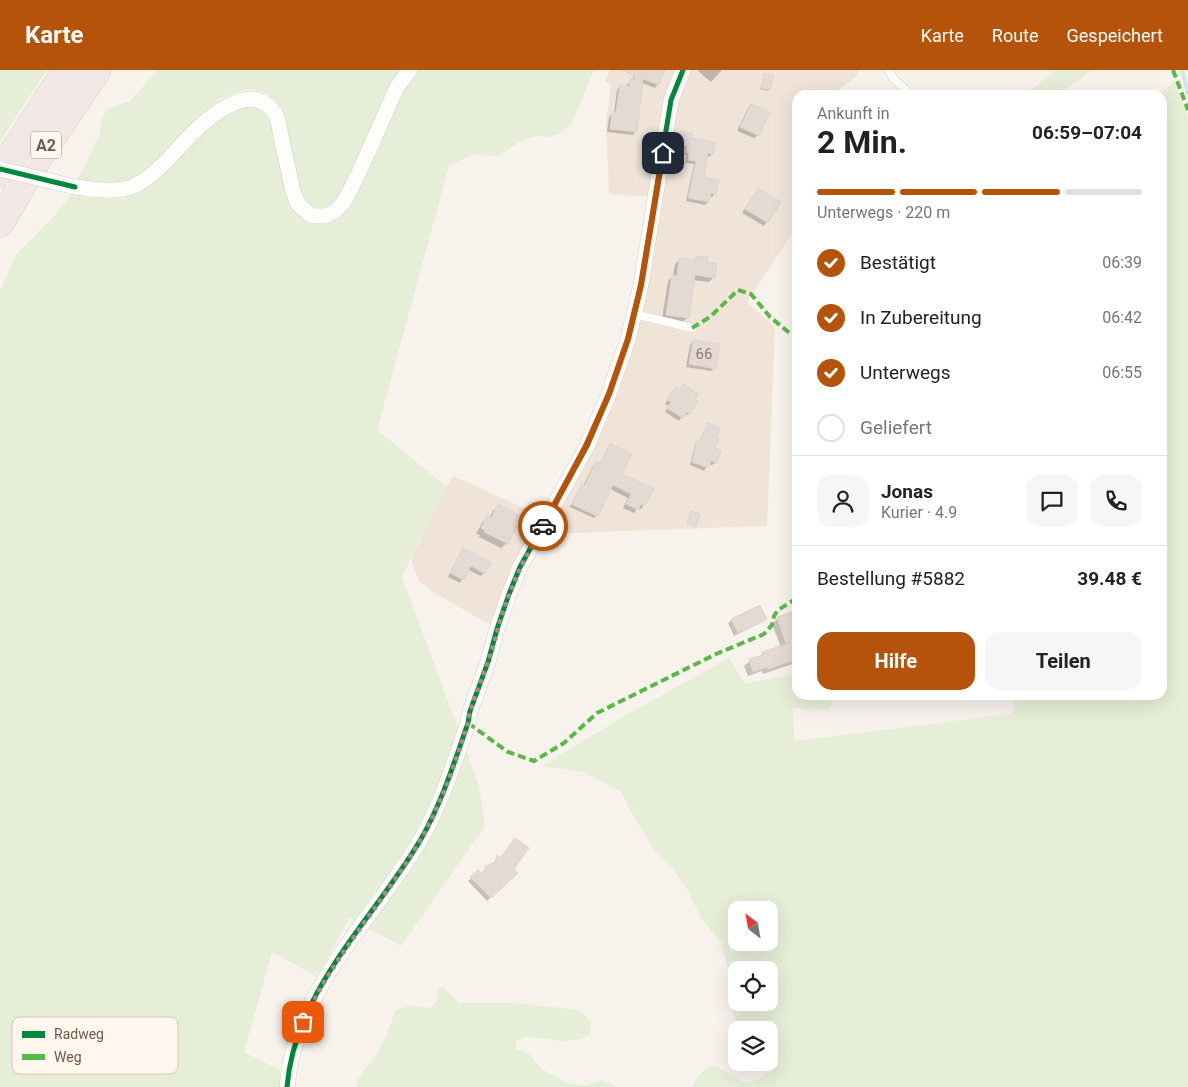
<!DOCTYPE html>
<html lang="de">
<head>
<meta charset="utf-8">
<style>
	body { margin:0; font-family:Roboto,sans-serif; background:#f6f6f6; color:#222; height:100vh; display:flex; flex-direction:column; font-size:19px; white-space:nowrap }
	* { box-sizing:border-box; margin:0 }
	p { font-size:16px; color:#767676 }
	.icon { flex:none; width:28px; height:28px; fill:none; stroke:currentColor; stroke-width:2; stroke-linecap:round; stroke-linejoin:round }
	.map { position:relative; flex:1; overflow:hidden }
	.details { position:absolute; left:792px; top:20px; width:375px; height:610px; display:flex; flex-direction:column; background:#fff; border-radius:15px; box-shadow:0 5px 20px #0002 }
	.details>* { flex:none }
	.needle { width:32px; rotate:329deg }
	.fabs { position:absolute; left:728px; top:831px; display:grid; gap:10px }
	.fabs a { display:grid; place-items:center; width:50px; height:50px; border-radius:10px; background:#fff; box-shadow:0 5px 20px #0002; font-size:25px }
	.pin { position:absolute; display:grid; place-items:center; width:42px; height:42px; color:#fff; margin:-21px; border-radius:10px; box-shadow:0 2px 8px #0006 }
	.courier { position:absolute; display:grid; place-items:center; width:50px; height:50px; margin:-25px; border:4px solid #b45309; border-radius:50%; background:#fff; color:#222; box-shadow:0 1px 6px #0007 }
	.overview em { font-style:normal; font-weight:700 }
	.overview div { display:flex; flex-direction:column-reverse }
	.overview { display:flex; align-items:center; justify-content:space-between; height:85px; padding:0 25px }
	h1 { font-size:32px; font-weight:700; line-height:38px }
	.bar { display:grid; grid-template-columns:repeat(4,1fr); gap:8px 5px; align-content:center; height:60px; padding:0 25px }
	.bar i { height:6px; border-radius:4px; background:#e0e0e0 }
	.bar .on { background:#b45309 }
	.bar p { grid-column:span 4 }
	.line { display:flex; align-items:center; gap:12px; padding:0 25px; border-top:1px solid #e0e0e0 }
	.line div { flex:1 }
	.round { display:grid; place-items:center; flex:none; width:52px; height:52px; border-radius:15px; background:#f6f6f6 }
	ol { padding:0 25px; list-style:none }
	li { display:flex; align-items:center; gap:15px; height:55px }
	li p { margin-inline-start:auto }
	li .icon { padding:5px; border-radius:50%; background:#b45309; color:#fff; stroke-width:4 }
	li:last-child { color:#767676 }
	li i { width:28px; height:28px; border:2px solid #e0e0e0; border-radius:50% }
	.button { display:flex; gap:10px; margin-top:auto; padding:10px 25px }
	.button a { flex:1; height:58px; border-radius:15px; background:#b45309; color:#fff; font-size:20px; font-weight:700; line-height:58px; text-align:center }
	.button a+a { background:#f6f6f6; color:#222 }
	header { display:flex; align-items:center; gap:30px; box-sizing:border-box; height:70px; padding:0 25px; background:#b45309; color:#fff }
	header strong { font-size:24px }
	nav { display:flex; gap:28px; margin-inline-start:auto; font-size:18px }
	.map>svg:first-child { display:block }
	.residential { fill:#f0e4d9 }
	.green { fill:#e6eed7; fill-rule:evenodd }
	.shadow { fill:#0003 }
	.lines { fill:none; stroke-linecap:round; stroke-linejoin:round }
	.stream { stroke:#cde8e8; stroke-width:4 }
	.building { fill:#e4dad3; stroke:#e0d4ce }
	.lane-casing { stroke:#d6cdc8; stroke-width:9 }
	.street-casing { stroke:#d6cdc8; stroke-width:16 }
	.highway-casing { stroke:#d8cfca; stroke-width:29 }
	.lane { stroke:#fefdfc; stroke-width:8 }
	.street { stroke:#fefdfc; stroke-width:15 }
	.highway { stroke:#f1e7e4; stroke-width:28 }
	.street-bridge-casing { stroke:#d6cdc8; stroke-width:16; stroke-linecap:butt }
	.street-bridge { stroke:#fefdfc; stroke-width:15 }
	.quiet { stroke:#58b947; stroke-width:4; stroke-dasharray:8 4; stroke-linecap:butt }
	.cycleway-casing { stroke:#fff6ed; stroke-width:8 }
	.cycleway { stroke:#00873e; stroke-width:5 }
	.done { stroke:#a38d83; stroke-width:5; stroke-dasharray:0 9 }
	.route { stroke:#b45309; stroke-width:6 }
	.labels { text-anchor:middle; stroke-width:5; stroke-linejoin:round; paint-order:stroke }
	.number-label { font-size:15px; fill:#93796f }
	.shield { fill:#fff6ed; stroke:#9f867c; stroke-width:1 }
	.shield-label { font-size:16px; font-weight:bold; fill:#76564b }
	.key { fill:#fff6ed; stroke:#d6c6bc; stroke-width:1 }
	.key-label { font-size:14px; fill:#76564b }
</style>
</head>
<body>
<header>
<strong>Karte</strong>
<nav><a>Karte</a><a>Route</a><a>Gespeichert</a></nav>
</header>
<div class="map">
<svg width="1188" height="1017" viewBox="0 0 1188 1017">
	<rect width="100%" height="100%" fill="#f7f2ec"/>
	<path class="residential" d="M 610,0 L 859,0 L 856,7 L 839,19 L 836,25 L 798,25 L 797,156 L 747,232 L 775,257 L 767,456 L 573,463 L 547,466 L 537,474 L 497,559 L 435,523 L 419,511 L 411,490 L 446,416 L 454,406 L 551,451 L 596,366 L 660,128 L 609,124 L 606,53 L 611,14 L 605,12 Z"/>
	<path class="green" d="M 0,0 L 47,0 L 0,71 Z
		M 158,0 L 594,0 L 572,54 L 558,64 L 547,67 L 537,66 L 520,71 L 499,86 L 472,85 L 449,96 L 377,360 L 446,416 L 402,507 L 479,715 L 485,756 L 401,876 L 349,848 L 318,907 L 272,882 L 244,982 L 280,1000 L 280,1017 L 0,1017 L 0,221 L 16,185 L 54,146 L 71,125 L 125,129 L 154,111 L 197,65 L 242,32 L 268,40 L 302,131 L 282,46 L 277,35 L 271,27 L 262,22 L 251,19 L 240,21 L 221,28 L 204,42 L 148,103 L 117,116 L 76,113 L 99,65 L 102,50 L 107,39 L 130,31 Z
		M 1056,0 L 1091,0 L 1059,25 L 1024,25 Z
		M 1174,11 L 1188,48 L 1188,1017 L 693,1017 L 697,1007 L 708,997 L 717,997 L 746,1014 C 754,1011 764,1009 767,1001 C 771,993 769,970 769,960 L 742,960 L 733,944 L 727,928 L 731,911 L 721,872 L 700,847 L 689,822 L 671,797 L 654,780 L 634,747 L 621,722 L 584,702 L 542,696 L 626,645 L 729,588 L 745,614 L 794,604 L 797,605 L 798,625 L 835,625 L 829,640 L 793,638 L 794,671 L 1012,644 L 1016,625 L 1162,625 L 1162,25 L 1159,25 ZM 736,840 L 769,840 L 769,872 L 736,872 ZM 736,900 L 769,900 L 769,932 L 736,932 Z
		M 438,917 L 443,917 L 459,933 L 514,933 L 579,940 L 591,951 L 590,964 L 581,969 L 562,971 L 526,966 L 516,971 L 515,979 L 529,984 L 542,999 L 569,1014 L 588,1015 L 601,1010 L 618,1017 L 356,1017 C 358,1004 365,1001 372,991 C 383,976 389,959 395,941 C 408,935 416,935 430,938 L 437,931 Z"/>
	<path class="shadow" d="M 636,0 L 663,0 L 658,14 L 655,18 L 642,13 L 636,61 L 633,65 L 607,62 L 609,47 L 614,43 L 617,20 L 620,16 L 626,17 L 627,14 L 632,11 Z
		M 699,0 L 722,0 L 711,12 L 698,1 Z
		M 765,5 L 769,20 L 768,21 L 760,19 Z
		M 751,35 L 758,65 L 754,68 L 737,61 L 748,38 Z
		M 680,63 L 712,84 L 709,87 L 707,86 L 703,108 L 715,124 L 712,127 L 709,126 L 708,132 L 705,135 L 686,131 L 694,94 L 685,93 L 686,85 L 684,85 L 685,79 L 675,77 L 677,66 Z
		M 758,119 L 767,152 L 764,156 L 742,143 Z
		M 697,187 L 706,193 L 714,207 L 709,212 L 693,210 L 687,248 L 683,252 L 662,249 L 668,211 L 673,206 L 675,194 L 680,189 L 693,191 Z
		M 693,271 L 715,298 L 711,301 L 686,297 L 690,275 Z
		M 678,320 L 689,343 L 685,346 L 683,345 L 679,351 L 665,342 L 669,336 L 665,334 L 672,322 Z
		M 708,355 L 716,392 L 712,395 L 708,394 L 704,401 L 690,395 L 695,375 L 698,373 Z
		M 611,374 L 621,404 L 644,435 L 641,439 L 638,438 L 634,443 L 623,438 L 628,428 L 610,419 L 598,444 L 572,432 L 579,419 L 582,416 L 583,416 L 593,396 L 597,393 L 599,394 Z
		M 571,434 L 596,446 L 594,448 L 570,437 Z
		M 498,436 L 507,473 L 501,478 L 479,467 L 480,465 L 476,464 L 482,453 L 487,447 L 489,448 L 493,441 Z
		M 463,479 L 484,503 L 481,506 L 468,500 L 460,513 L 448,507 L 460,483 Z
		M 778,548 L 798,555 L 798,592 L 763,604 L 762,601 L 748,606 L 744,596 L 750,591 L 759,587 L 763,583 L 781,577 L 772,554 Z
		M 765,549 L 762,552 L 734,566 L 728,553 L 732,550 Z
		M 497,787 L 516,803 L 487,831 L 468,811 L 478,802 L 481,805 L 487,797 L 493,794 Z"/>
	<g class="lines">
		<path class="stream" d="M 1182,0 L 1188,23"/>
	</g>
	<path class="building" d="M 622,0 L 665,0 L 659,15 L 643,9 L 637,62 L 610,59 L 612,42 L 616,42 L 620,15 L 629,16 L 630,9 L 634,10 L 635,6 Z
		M 764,3 L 774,5 L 770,20 L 761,18 Z
		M 751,34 L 770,42 L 759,66 L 740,57 Z
		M 680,61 L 692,63 L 692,68 L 715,72 L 713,84 L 708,83 L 704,107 L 719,110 L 716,125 L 711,123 L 709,132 L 688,128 L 696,91 L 688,90 L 689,83 L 686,82 L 687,76 L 678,74 Z
		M 758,118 L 781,132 L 768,153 L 745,139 Z
		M 696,186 L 708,187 L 707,192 L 717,193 L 715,208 L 695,205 L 689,248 L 666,245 L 672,205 L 677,206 L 679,188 L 696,190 Z
		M 693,270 L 720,274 L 716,299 L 689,294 Z
		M 683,314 L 698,324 L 695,330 L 698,331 L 690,344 L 687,342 L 683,348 L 667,338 L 671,332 L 667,330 L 675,317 L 679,319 Z
		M 708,353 L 720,358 L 717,368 L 719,369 L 715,378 L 721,380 L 717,393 L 711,391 L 708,398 L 692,392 L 697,371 L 699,372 Z
		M 610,373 L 632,384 L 622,404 L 654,419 L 645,436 L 641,434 L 638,440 L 626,434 L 631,424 L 613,415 L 598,446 L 572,433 L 582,414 L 585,415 L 596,391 L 600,393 Z
		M 498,434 L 519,445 L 514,455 L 517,456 L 508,474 L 484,462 L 485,460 L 481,458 L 487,446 L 491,448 Z
		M 691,441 L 700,444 L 696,457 L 687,454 Z
		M 463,478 L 491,492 L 485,504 L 471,496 L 464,510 L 450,503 Z
		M 760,535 L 767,549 L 738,563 L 731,549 Z
		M 794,541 L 798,551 L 798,589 L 768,599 L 767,597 L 753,602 L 749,589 L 763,585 L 762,582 L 786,574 L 777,547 Z
		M 515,768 L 529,778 L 514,799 L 518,803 L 491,828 L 470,807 L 478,800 L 482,804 L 486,796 L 495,792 L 497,785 L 500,788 Z"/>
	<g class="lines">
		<defs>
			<path id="lane" d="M 888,0 L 894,9 L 911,25
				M 634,244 L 692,258"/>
			<path id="street" d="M 75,117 C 95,119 117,124 136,115 C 150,108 163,95 174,83 C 196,58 251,0 277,47 L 293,122 L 298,134 L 308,143 L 313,146 L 326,146 L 335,141 L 344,132 L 357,107 L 397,17 L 410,0
				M 287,1017 C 295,919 374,849 421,769 C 442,732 454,693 468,653 L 470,641 L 488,592 L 497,559 L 509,524 L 520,497 L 587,376 L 609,324 L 628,269 L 641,215 L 671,30 L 683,0"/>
			<path id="highway" d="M 0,103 L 67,0
				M 0,153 L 41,83 L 97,0"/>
		</defs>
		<use href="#lane" class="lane-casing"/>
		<use href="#street" class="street-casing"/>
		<use href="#highway" class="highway-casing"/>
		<use href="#lane" class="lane"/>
		<use href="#street" class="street"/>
		<use href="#highway" class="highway"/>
		<defs>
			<path id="street-bridge" d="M 0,99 L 75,117"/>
		</defs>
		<use href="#street-bridge" class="street-bridge-casing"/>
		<use href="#street-bridge" class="street-bridge"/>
		<path class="quiet" d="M 1173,0 L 1188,40
			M 692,258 L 710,247 L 738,220 L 751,224 L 770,247 L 792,265 L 798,266
			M 468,653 L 508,682 L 534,691 L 564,673 L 597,643 L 716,584 L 764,564 L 772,555 L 774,546 L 778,540 L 794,530 L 798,531"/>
		<defs>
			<path id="cycleway" d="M 0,99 L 75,117
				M 287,1017 C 295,919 374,849 421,769 C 442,732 454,693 468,653 L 470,641 L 488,592 L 497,559 L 509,524 L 520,497 L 587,376 L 609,324 L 628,269 L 641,215 L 671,30 L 683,0"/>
		</defs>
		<use href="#cycleway" class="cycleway-casing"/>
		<use href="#cycleway" class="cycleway"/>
	</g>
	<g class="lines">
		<path class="done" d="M 303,952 C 333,886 384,832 421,769 C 442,733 455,693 468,653 C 471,633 480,614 487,595 C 495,572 500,548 509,525 C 518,501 530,478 543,456"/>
		<path class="route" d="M 543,456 L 586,376 L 609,324 L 628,269 L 641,215 L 663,83"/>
	</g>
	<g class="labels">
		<g class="number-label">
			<text x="704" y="289">66</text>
		</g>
		<rect class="shield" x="31" y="61.5" width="30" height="27" rx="4"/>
		<g class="shield-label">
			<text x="46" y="81">A2</text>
		</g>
	</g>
	<rect x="12" y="947" width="166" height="57" rx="8" class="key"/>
	<rect x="22" y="961" width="23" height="7" fill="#00873e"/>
	<rect x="22" y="984" width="23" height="6" fill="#58b947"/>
	<g class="key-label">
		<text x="54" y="969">Radweg</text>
		<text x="54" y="992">Weg</text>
	</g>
</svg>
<div class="fabs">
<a><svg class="needle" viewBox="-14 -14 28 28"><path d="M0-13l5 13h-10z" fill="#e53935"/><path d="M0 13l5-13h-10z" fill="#767676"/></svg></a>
<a><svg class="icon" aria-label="locate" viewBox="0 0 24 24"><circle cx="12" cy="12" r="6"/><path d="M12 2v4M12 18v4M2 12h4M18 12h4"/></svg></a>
<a><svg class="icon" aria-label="layers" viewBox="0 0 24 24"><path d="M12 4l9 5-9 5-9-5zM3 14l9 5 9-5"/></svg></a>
</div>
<div class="pin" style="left:303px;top:952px;background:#ea580c"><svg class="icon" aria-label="bag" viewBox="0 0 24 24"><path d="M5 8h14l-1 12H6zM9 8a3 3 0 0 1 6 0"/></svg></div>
<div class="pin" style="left:663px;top:83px;background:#1f2937"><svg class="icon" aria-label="home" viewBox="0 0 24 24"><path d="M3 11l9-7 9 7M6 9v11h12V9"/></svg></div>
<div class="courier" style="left:543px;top:456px"><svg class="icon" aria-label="car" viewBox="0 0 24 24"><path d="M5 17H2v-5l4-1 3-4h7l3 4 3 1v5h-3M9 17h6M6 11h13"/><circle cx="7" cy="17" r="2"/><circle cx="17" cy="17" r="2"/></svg></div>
<section class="details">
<div class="overview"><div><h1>2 Min.</h1><p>Ankunft in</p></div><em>06:59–07:04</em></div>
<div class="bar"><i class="on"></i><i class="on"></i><i class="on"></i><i></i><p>Unterwegs · 220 m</p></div>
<ol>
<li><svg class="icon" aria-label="check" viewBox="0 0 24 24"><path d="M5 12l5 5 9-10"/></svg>Bestätigt<p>06:39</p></li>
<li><svg class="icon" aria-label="check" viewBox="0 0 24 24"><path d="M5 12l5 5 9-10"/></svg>In Zubereitung<p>06:42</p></li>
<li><svg class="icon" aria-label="check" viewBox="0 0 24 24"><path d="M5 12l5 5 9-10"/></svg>Unterwegs<p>06:55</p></li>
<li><i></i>Geliefert</li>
</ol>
<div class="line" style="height:90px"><a class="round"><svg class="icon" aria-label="person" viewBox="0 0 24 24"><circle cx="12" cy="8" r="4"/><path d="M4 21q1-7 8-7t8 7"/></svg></a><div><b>Jonas</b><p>Kurier · 4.9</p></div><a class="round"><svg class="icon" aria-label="chat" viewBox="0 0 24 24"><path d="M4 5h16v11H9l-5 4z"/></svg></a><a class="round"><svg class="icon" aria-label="phone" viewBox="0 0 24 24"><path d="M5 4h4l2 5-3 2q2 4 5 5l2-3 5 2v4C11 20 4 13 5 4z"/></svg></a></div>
<div class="line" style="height:65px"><div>Bestellung #5882</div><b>39.48 €</b></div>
<div class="button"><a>Hilfe</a><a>Teilen</a></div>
</section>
</div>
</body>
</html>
